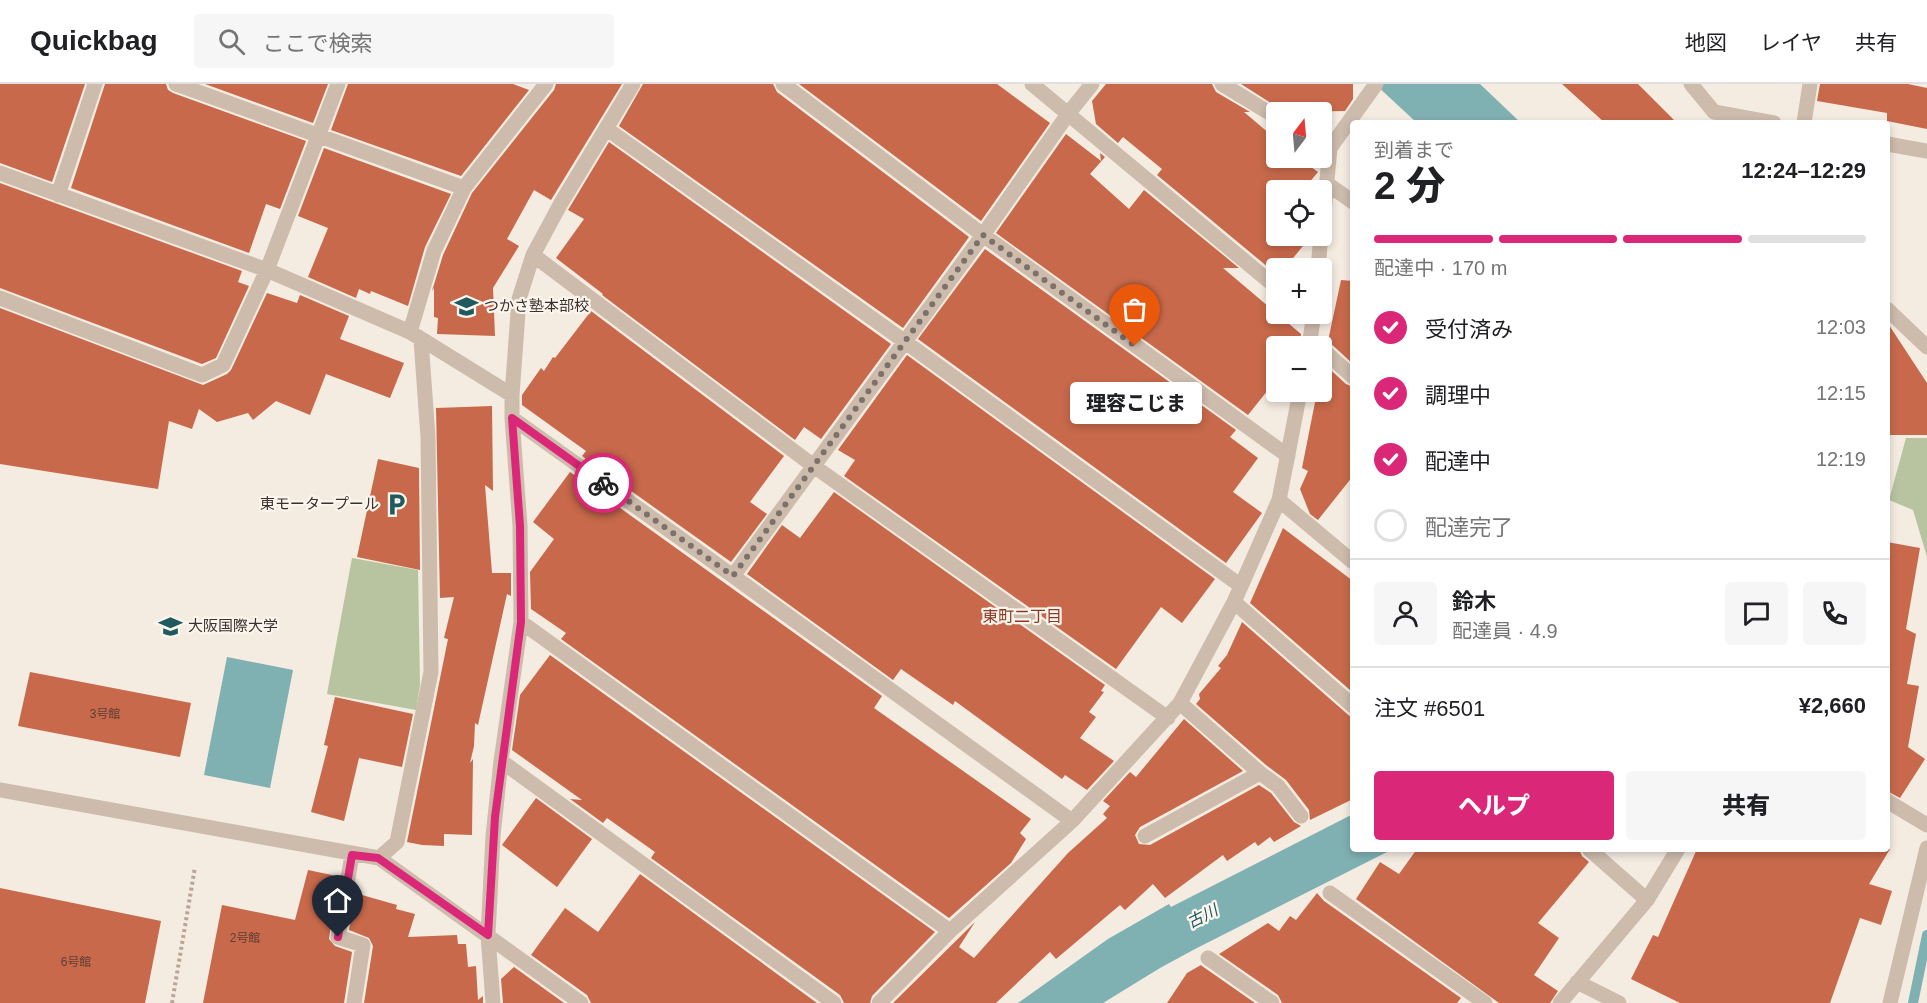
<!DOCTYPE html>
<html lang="ja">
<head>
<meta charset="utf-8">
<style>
	body { margin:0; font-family:Helvetica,"Noto Sans JP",sans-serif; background:#f6f6f6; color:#202124; height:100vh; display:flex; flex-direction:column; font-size:22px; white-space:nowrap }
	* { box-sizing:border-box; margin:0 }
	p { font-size:20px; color:#757577 }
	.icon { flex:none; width:33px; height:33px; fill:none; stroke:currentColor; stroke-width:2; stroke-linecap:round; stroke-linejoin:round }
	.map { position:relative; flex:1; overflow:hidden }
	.drawer { position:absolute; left:1350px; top:36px; width:540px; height:732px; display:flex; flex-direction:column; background:#fff; border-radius:6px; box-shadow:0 3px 9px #0003 }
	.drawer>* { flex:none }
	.needle { width:39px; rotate:16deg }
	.controls { position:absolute; left:1266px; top:18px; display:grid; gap:12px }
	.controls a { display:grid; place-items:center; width:66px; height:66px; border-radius:6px; background:#fff; box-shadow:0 3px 9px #0003; font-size:30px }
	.pin { position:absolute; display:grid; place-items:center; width:51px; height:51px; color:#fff; margin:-62px -26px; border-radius:50% 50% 50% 0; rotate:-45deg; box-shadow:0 0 6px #0007 }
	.pin .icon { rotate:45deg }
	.courier { position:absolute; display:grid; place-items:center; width:60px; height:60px; margin:-30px; border:4px solid #db2777; border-radius:50%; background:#fff; color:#222; box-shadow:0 2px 8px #0007 }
	.bubble { position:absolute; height:42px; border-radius:6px; background:#fff; box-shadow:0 3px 9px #0003; font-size:20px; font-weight:800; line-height:42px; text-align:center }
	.overview em { font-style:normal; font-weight:800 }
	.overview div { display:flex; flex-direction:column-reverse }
	.overview { display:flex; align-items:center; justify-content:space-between; height:102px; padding:0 24px }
	h1 { font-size:39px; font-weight:800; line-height:45px }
	.bar { display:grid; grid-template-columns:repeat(4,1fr); gap:9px 6px; align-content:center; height:72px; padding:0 24px }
	.bar i { height:8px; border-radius:4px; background:#e0e0e0 }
	.bar .selected { background:#db2777 }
	.bar p { grid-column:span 4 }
	.line { display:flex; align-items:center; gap:15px; padding:0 24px; border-top:2px solid #e0e0e0 }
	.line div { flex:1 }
	.round { display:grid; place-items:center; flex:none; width:63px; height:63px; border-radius:6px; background:#f6f6f6 }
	ol { padding:0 24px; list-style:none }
	li { display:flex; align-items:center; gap:18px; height:66px }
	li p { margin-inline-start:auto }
	li .icon { padding:6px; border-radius:50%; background:#db2777; color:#fff; stroke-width:4 }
	li:last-child { color:#757577 }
	li i { width:33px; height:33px; border:3px solid #e0e0e0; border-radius:50% }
	.button { display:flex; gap:12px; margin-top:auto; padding:12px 24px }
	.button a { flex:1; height:69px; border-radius:6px; background:#db2777; color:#fff; font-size:24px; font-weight:800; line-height:69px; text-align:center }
	.button a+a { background:#f6f6f6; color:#202124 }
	header { display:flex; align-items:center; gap:36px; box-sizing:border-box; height:84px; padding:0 30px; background:#fff; border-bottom:2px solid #e0e0e0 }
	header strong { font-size:28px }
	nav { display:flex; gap:33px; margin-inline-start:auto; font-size:21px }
	.search { width:420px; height:54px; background:#f6f6f6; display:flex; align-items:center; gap:15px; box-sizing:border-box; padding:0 21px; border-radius:6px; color:#757577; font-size:22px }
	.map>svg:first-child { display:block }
	.green { fill:#b8c4a0 }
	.water { fill:#7fb0b2 }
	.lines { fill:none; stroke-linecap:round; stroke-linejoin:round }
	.stream { stroke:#7fb0b2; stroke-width:10 }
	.building { fill:#c8694b }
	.path { stroke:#b9a596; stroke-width:4; stroke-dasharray:3 3; stroke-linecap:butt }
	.lane { stroke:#cdbbac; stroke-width:15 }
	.street { stroke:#cdbbac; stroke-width:15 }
	.done { stroke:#7c716b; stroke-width:6; stroke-dasharray:0 10.8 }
	.route { stroke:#db2777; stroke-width:8 }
	.labels { text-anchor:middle; stroke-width:4.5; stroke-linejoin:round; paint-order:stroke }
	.number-label { font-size:12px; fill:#5e3e33 }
	.poi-label { font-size:15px; fill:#3b302b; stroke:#fbf5ee; text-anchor:start }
	.neighbourhood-label { font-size:16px; fill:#8c3b22; stroke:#fbf5ee }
	.water-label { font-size:16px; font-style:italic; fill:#1f5a5e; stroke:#fbf5ee }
</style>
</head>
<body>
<header>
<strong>Quickbag</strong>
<div class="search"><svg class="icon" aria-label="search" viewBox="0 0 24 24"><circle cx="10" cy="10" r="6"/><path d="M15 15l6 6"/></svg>ここで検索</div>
<nav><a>地図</a><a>レイヤ</a><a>共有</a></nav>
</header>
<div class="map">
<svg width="1927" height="919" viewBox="0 0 1927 919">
	<rect width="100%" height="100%" fill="#f4ebe1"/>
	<path class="green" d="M 1906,354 L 1927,354 L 1927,473 L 1913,426 L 1889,416 Z
		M 352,474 L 418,486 L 420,601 L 416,626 L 327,610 Z"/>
	<path class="water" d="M 1375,0 L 1480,0 L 1521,39 L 1417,39 Z
		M 227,573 L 293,586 L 270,704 L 204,691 Z
		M 1353,730 L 1353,765 L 1393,765 L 1195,865 L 1160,884 L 1103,919 L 1018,919 L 1108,855 L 1169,820 L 1171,823 Z"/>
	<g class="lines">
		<path class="stream" d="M 1913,919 L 1927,851"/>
	</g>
	<path class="building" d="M 0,0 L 85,0 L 52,98 L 0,79 Z
		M 105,0 L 166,0 L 168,6 L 173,9 L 306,57 L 280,125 L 266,120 L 249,169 L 71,104 Z
		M 205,0 L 328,0 L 313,39 Z
		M 348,0 L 513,0 L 529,6 L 461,92 L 331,46 Z
		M 556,0 L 622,0 L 551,116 L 534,106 L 507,155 L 519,162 L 493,204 L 495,252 L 437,250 L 438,234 L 434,233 L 434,204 L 432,207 L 443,171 L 472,109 L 554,6 Z
		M 643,0 L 773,0 L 777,8 L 969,153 L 903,244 L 619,42 Z
		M 799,0 L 997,0 L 1050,39 L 981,137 Z
		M 1106,0 L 1212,0 L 1216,8 L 1250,28 L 1244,28 L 1276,55 L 1276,74 L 1299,74 L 1318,88 L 1303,106 L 1276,106 L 1276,138 L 1266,152 L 1311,152 L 1285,184 L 1269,184 L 1157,91 L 1162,85 L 1123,53 L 1118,59 L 1096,40 L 1092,17 Z
		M 1241,0 L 1353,0 L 1353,15 L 1345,27 L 1285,28 Z
		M 1562,0 L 1638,0 L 1677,39 L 1605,39 Z
		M 1820,0 L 1908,0 L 1927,4 L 1927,45 L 1887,37 L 1887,29 L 1817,17 Z
		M 1066,50 L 1101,77 L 1100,69 L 1105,73 L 1090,90 L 1129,125 L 1144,106 L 1239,184 L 1223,184 L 1301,250 L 1300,262 L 1276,262 L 1276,296 L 1248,331 L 996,149 Z
		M 609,58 L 891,260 L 821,355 L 804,343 L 795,356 L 602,211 L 603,210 L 556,174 L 584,135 L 568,126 Z
		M 324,64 L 451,110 L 425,163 L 408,222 L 371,207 L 370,210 L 359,205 L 356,214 L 308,193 L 328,144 L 298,132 Z
		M 0,99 L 242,187 L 238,198 L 249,202 L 216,274 L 202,280 L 0,204 Z
		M 985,165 L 1236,346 L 1230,353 L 1258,374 L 1233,408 L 1262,429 L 1226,479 L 918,255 Z
		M 1341,196 L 1353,197 L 1353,280 L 1328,257 Z
		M 267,209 L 297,219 L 300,211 L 349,232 L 340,255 L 404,279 L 390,314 L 326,290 L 310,331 L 276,317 L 253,336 L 248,329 L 217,338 L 199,325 L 192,345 L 169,337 L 158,405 L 0,380 L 0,224 L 203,301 L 227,290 L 231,286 Z
		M 591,227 L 784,372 L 750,418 L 767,430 L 731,478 L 582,372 L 586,367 L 522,321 L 522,311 L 541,284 L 544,287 L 553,273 L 555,274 Z
		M 1887,238 L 1927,299 L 1927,351 L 1887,351 Z
		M 907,271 L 1215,495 L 1182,539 L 1161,523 L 1116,585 L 844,392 L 855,376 L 838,366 Z
		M 1323,279 L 1346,300 L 1353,303 L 1353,392 L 1318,436 L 1310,430 L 1300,405 L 1308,387 L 1302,384 L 1317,308 L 1322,308 Z
		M 492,322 L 493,407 L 485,401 L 492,489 L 511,489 L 511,512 L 507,510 L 478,641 L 475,639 L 474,662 L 470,679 L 473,675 L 472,751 L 444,750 L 444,762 L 422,761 L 407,758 L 448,555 L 444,554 L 454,513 L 440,514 L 436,324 Z
		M 378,375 L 419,384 L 420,486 L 357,473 Z
		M 570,388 L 882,612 L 874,624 L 1031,735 L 1020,749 L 1026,755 L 1011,779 L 949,834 L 561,555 L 566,549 L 531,525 L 530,488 L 554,455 L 533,438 Z
		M 834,408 L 1105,601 L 1101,607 L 1104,608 L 1089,628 L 1096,633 L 1080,654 L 1114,677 L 1087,706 L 1065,691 L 1062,695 L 955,617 L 953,621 L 901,585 L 893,596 L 747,490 L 782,441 L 800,454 Z
		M 1283,444 L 1353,497 L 1353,603 L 1350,606 L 1250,519 Z
		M 1887,458 L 1920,464 L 1906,545 L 1916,550 L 1907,600 L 1919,602 L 1908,663 L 1925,675 L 1900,714 L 1887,707 Z
		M 1242,538 L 1353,635 L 1353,715 L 1310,736 L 1309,726 L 1286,696 L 1266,681 L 1196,620 L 1200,615 L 1199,610 L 1221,584 L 1218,582 L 1227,571 Z
		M 550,571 L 935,848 L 872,912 L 870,919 L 844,919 L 840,911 L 651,774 L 655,768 L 607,734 L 603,739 L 570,715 L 582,716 L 512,666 L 520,611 Z
		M 30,588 L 191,619 L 180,673 L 18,642 Z
		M 335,613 L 413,630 L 402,683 L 359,674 L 344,737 L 311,728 L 328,662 L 324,661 Z
		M 1184,635 L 1243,687 L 1140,743 L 1135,751 L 1139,760 L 1150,761 L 1259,701 L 1271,709 L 1294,738 L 1301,742 L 1274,758 L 1270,753 L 1258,762 L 1255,758 L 1227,777 L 1223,771 L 1165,814 L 1153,800 L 1125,826 L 1120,821 L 1056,875 L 1050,868 L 996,919 L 893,919 L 975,838 L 959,863 L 974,874 L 1068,769 L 1107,734 L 1103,730 L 1110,722 L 1103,717 L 1130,688 L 1136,693 Z
		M 536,714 L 592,755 L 557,803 L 502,761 Z
		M 1417,765 L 1579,765 L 1582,772 L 1589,778 L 1538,839 L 1559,854 L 1534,891 L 1558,907 L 1550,919 L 1499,919 L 1356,815 L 1380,778 L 1399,790 Z
		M 1697,765 L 1890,765 L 1869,800 L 1892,807 L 1881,841 L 1860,834 L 1830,919 L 1680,919 L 1631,895 L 1653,851 L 1658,853 Z
		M 308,786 L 332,791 L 332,803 L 336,804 L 329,855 L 335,862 L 352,868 L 344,919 L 203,919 L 222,821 L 295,836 Z
		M 640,790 L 817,919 L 591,919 L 587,911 L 531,871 L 565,824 L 598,848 Z
		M 0,804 L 161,837 L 145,919 L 0,919 Z
		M 355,809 L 397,821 L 396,825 L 415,830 L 408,853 L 457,851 L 458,860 L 466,860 L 468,883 L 476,882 L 478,916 L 483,912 L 483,919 L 364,919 L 373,862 L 369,854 L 349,846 Z
		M 1317,809 L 1324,817 L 1461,914 L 1457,919 L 1282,919 L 1278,911 L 1219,870 L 1268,839 L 1279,847 L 1290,832 L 1296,836 Z
		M 1201,881 L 1202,882 L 1255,919 L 1167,919 L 1187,889 Z
		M 514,883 L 564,919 L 503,919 L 501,895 Z"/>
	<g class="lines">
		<path class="path" d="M 172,919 L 195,783"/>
		<path class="lane" d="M 1260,689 L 1278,702 L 1301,732
			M 1145,752 L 1260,689 L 1180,619"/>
		<path class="street" d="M 176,0 L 464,104
			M 783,0 L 983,151 L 1288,372
			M 1032,0 L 1276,203
			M 1222,0 L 1276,33
			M 1691,0 L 1714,28 L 1774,39
			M 1804,39 L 1810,0
			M 607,45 L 904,257 L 1241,502
			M 1322,59 L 1330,64 L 1322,149
			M 1887,60 L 1927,67
			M 1330,64 L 1376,0
			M 0,89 L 267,186 L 410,248 L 512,311 L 512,334 L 520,442 L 521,538 L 501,677 L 493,752 L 488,851 L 493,919
			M 1326,99 L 1353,118
			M 58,111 L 95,0
			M 533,171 L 815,383 L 1168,634
			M 1318,184 L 1321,152
			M 0,214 L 202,291 L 223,281 L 267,186 L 338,0
			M 1887,225 L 1927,263
			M 410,248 L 434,167 L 464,104 L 546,0
			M 1309,262 L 1314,230
			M 1322,265 L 1353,293
			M 512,311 L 519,215 L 533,171 L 561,119 L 633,0
			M 512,334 L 733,492
			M 1279,416 L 1353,478
			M 1234,518 L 1353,622
			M 521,538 L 950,847
			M 501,677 L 834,919
			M 0,706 L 379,774 L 581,919
			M 1887,717 L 1927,741
			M 1072,737 L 733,492 L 983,151 L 1068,30 L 1092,0
			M 1589,765 L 1647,816
			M 352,771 L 338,853 L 363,861 L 354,919
			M 379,774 L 397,758 L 431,588 L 428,353 L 421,256
			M 1330,809 L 1485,919
			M 1208,874 L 1272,919
			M 1577,898 L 1619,919
			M 879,919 L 950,847 L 1072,737 L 1180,619 L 1234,518 L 1279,416 L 1300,308
			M 1560,919 L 1647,816 L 1678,765
			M 1890,919 L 1927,764"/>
	</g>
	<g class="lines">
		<path class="done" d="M 603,399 L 733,492 L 983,151 L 1135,262"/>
		<path class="route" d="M 338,853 L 352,771 L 378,774 L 488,851 L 495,733 L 521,538 L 520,442 L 512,334 L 603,399"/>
	</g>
	<defs>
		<symbol id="school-bare" viewBox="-9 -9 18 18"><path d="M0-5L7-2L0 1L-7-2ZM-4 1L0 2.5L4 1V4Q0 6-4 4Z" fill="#1f5a5e" stroke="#fbf5ee" stroke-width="2.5" paint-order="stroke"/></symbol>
		<symbol id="parking-bare" viewBox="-9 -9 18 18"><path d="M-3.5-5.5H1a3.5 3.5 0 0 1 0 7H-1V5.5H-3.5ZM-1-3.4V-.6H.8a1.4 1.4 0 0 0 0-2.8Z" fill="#1f5a5e" stroke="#fbf5ee" stroke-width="2.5" paint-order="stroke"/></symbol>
	</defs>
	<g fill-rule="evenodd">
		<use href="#school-bare" x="450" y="206" width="33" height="33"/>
		<use href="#parking-bare" x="380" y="404" width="33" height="33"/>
		<use href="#school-bare" x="154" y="526" width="33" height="33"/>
	</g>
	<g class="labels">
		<g class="number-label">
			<text x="105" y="634">3号館</text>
			<text x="245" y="858">2号館</text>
			<text x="76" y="882">6号館</text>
		</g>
		<g class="poi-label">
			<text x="484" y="227">つかさ塾本部校</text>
			<text x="379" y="425" text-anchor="end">東モータープール</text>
			<text x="188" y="547">大阪国際大学</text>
		</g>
		<g class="neighbourhood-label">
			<text x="1022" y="538">東町二丁目</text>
		</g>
		<g class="water-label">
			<text transform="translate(1202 832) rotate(-27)" y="6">古川</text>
		</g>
	</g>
</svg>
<div class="controls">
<a><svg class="needle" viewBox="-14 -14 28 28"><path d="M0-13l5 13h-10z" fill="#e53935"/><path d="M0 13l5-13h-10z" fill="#757577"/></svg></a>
<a><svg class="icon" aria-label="locate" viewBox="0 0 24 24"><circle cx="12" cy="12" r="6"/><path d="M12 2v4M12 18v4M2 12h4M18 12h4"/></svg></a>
<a>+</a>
<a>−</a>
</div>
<div class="pin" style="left:1135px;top:262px;background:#ea580c"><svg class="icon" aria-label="bag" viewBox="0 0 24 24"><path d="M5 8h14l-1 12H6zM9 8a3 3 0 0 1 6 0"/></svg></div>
<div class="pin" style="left:338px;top:853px;background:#1f2937"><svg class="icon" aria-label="home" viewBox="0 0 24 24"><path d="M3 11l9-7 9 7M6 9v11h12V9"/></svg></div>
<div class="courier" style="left:603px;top:399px"><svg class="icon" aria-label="bike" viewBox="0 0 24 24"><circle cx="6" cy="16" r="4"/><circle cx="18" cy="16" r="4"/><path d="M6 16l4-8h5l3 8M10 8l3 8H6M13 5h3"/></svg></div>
<div class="bubble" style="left:1070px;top:298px;width:132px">理容こじま</div>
<section class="drawer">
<div class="overview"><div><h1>2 分</h1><p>到着まで</p></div><em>12:24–12:29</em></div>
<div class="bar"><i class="selected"></i><i class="selected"></i><i class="selected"></i><i></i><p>配達中 · 170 m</p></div>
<ol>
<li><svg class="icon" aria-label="check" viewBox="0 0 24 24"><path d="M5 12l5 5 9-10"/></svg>受付済み<p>12:03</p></li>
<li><svg class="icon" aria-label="check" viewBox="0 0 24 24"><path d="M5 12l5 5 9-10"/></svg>調理中<p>12:15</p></li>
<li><svg class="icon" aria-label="check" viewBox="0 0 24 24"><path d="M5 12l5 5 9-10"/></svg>配達中<p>12:19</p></li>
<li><i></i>配達完了</li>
</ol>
<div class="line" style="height:108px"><a class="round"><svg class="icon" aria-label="person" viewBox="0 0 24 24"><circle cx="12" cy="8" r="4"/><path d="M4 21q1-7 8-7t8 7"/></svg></a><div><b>鈴木</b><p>配達員 · 4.9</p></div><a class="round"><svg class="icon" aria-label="chat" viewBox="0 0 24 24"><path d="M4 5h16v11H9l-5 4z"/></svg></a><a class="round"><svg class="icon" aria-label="phone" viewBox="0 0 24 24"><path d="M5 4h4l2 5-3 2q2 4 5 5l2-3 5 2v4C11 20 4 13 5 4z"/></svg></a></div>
<div class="line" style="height:78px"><div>注文 #6501</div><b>¥2,660</b></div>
<div class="button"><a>ヘルプ</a><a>共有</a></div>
</section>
</div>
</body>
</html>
